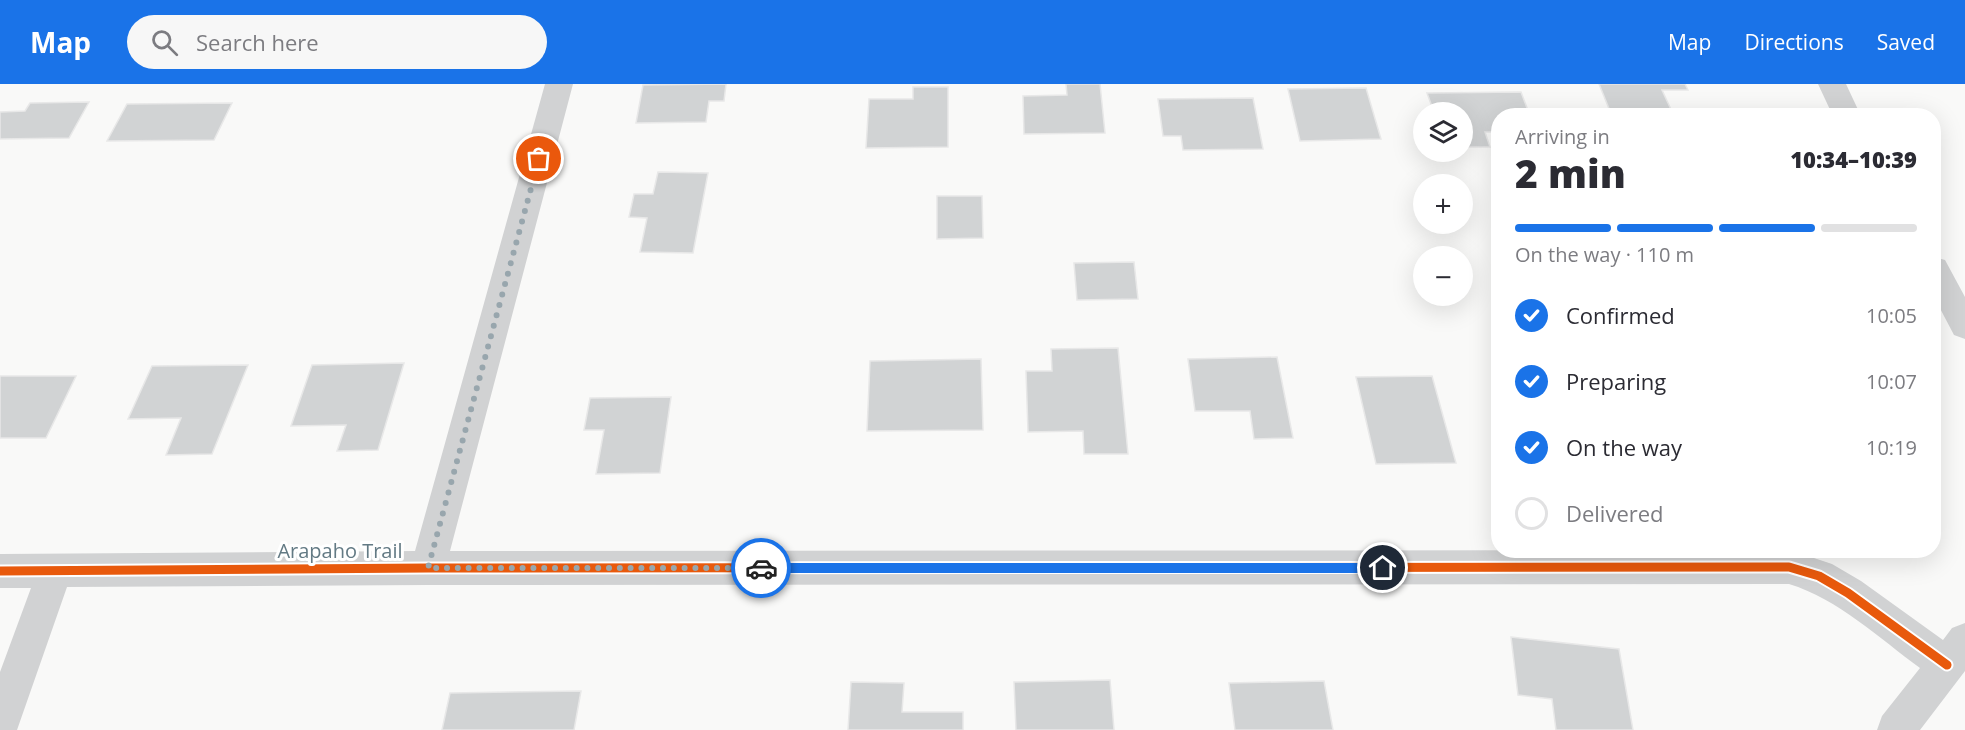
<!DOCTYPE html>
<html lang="en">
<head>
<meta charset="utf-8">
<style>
	body { margin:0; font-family:"Open Sans",sans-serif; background:#f7f7f7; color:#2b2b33; height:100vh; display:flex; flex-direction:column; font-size:22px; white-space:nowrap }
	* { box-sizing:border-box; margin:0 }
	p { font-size:20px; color:#7c7c81 }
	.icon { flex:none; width:33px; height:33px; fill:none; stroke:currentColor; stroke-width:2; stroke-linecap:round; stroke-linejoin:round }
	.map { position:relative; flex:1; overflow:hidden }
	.side { position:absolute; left:1491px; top:24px; width:450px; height:450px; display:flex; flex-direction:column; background:#fff; border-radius:24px; box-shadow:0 6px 24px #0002 }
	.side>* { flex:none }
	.buttons { position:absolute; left:1413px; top:18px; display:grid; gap:12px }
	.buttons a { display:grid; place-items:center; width:60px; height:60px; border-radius:50%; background:#fff; box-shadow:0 6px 24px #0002; font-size:30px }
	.pin { position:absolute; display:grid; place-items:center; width:51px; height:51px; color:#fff; margin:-26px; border:3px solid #fff; border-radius:50%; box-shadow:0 2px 6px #0007 }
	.courier { position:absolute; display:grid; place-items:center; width:60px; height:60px; margin:-30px; border:4px solid #1a73e8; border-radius:50%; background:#fff; color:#222; box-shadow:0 2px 8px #0007 }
	.summary em { font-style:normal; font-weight:800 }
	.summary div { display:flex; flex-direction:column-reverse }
	.summary { display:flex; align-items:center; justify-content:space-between; height:102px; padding:0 24px }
	h1 { font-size:39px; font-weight:800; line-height:45px }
	.bar { display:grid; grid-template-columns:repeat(4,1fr); gap:9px 6px; align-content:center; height:72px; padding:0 24px }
	.bar i { height:8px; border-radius:4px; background:#e1e1e2 }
	.bar .active { background:#1a73e8 }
	.bar p { grid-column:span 4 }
	ol { padding:0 24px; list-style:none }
	li { display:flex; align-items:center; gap:18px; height:66px }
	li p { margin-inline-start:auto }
	li .icon { padding:6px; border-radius:50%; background:#1a73e8; color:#fff; stroke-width:4 }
	li:last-child { color:#7c7c81 }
	li i { width:33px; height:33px; border:3px solid #e1e1e2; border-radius:50% }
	header { display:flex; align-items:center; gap:36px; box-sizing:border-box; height:84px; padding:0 30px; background:#1a73e8; color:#fff }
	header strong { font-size:28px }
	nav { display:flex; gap:33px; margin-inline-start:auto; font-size:21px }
	.search { width:420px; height:54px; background:#f7f7f7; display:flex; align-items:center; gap:15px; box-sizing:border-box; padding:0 21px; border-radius:33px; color:#7c7c81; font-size:22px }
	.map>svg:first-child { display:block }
	.building { fill:#d1d3d4; stroke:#e8e8e8; stroke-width:1.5 }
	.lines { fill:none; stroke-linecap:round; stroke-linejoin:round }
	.street { fill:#d1d2d3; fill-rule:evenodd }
	.cycleway-casing { stroke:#fff; stroke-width:13 }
	.cycleway { stroke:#e8590c; stroke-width:9 }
	.route { fill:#1a73e8 }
	.done { stroke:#98a6ad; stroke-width:6; stroke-dasharray:0 10.8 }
	.labels { text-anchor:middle; stroke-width:6; stroke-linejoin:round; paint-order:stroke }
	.street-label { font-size:20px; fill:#637a84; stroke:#fff }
</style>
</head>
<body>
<header>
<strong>Map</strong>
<div class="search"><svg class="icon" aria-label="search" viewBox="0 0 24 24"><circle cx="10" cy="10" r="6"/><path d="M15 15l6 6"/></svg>Search here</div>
<nav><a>Map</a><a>Directions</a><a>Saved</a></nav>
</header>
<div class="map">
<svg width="1965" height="646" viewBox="0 0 1965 646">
	<rect width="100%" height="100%" fill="#f9f9f8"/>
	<path class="building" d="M 726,0 L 724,17 L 709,17 L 706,38 L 636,39 L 643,1 Z
		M 1066,0 L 1100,0 L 1105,49 L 1024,50 L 1023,12 L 1067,11 Z
		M 1599,0 L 1685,0 L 1688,6 L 1662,6 L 1674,32 L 1612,32 Z
		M 913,3 L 948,3 L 948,63 L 866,64 L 869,15 L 913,15 Z
		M 1366,4 L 1381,55 L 1300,57 L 1288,5 Z
		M 1521,8 L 1530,32 L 1498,32 L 1498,48 L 1485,48 L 1490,63 L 1462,63 L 1462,28 L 1434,28 L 1427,9 Z
		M 1253,14 L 1263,65 L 1183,66 L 1181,52 L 1163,52 L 1158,15 Z
		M 89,18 L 69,54 L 0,55 L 0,28 L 25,27 L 30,19 Z
		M 232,19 L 214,56 L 107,57 L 127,20 Z
		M 658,88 L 708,89 L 693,169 L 640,168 L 647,134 L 629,133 L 634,110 L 653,110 Z
		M 937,112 L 982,112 L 983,154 L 937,155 Z
		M 1134,178 L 1138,215 L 1077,216 L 1074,179 Z
		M 1118,264 L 1128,370 L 1084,370 L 1083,347 L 1028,348 L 1026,287 L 1052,287 L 1051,265 Z
		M 1277,273 L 1293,354 L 1254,355 L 1250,327 L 1195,327 L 1188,275 Z
		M 981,275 L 983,346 L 867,347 L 870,277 Z
		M 404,279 L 378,366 L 337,367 L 346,341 L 291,342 L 312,281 Z
		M 248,281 L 212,370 L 166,371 L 181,334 L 128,335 L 152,282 Z
		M 0,292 L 76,292 L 46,354 L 0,354 Z
		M 1432,292 L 1456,379 L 1376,380 L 1356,293 Z
		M 671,313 L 660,389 L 596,390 L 604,346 L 584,346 L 590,314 Z
		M 1511,553 L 1619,565 L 1633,646 L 1556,646 L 1552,615 L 1518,611 Z
		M 1110,596 L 1114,646 L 1016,646 L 1014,598 Z
		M 1324,597 L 1333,646 L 1235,646 L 1229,599 Z
		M 851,598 L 904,599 L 902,628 L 963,628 L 963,646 L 848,646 Z
		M 581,607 L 574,646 L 442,646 L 450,609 Z"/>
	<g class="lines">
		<path class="street" d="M 545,0 L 573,0 L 450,467 L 1790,466 L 1832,480 L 1861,497 L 1943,556 L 1952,544 L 1965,539 L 1965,587 L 1920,646 L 1877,646 L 1882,632 L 1920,584 C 1879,554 1838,515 1789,500 L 428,501 L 67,503 L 17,646 L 0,646 L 0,588 L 31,504 L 0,504 L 0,470 L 415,467 Z
			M 1818,0 L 1846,0 L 1861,32 L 1833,32 Z
			M 1934,173 L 1945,176 L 1965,213 L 1965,255 L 1954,251 L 1934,213 Z"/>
		<defs>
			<path id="cycleway" d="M 0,487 L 428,484 L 1789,483 L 1819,492 L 1848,509 L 1947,581"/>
		</defs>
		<use href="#cycleway" class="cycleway-casing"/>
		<use href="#cycleway" class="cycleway"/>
	</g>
	<path class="route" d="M 761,479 L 1383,479 L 1388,484 L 1383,489 L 761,489 L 756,484 Z"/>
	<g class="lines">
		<path class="done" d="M 539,75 L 428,484 L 761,484"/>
	</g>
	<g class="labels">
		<g class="street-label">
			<text x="340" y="474">Arapaho Trail</text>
		</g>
	</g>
</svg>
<div class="buttons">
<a><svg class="icon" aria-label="layers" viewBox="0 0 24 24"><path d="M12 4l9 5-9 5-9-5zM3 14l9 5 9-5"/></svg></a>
<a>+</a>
<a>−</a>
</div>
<div class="pin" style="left:539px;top:75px;background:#ea580c"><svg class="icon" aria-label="bag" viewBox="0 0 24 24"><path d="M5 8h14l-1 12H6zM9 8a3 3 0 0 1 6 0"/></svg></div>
<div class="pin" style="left:1383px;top:484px;background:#1f2937"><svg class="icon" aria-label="home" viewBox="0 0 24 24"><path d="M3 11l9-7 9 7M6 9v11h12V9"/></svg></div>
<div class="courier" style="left:761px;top:484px"><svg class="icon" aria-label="car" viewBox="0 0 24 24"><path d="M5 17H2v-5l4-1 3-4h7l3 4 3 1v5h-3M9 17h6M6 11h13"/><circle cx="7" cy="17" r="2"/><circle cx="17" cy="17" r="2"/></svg></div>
<section class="side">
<div class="summary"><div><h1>2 min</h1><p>Arriving in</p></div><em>10:34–10:39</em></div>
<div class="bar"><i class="active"></i><i class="active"></i><i class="active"></i><i></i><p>On the way · 110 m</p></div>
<ol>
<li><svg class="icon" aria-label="check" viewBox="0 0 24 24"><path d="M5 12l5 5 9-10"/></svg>Confirmed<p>10:05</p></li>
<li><svg class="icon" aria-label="check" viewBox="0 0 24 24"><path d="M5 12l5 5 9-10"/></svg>Preparing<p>10:07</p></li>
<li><svg class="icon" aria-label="check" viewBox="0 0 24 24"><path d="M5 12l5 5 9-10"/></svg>On the way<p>10:19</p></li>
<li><i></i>Delivered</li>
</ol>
</section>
</div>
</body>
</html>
